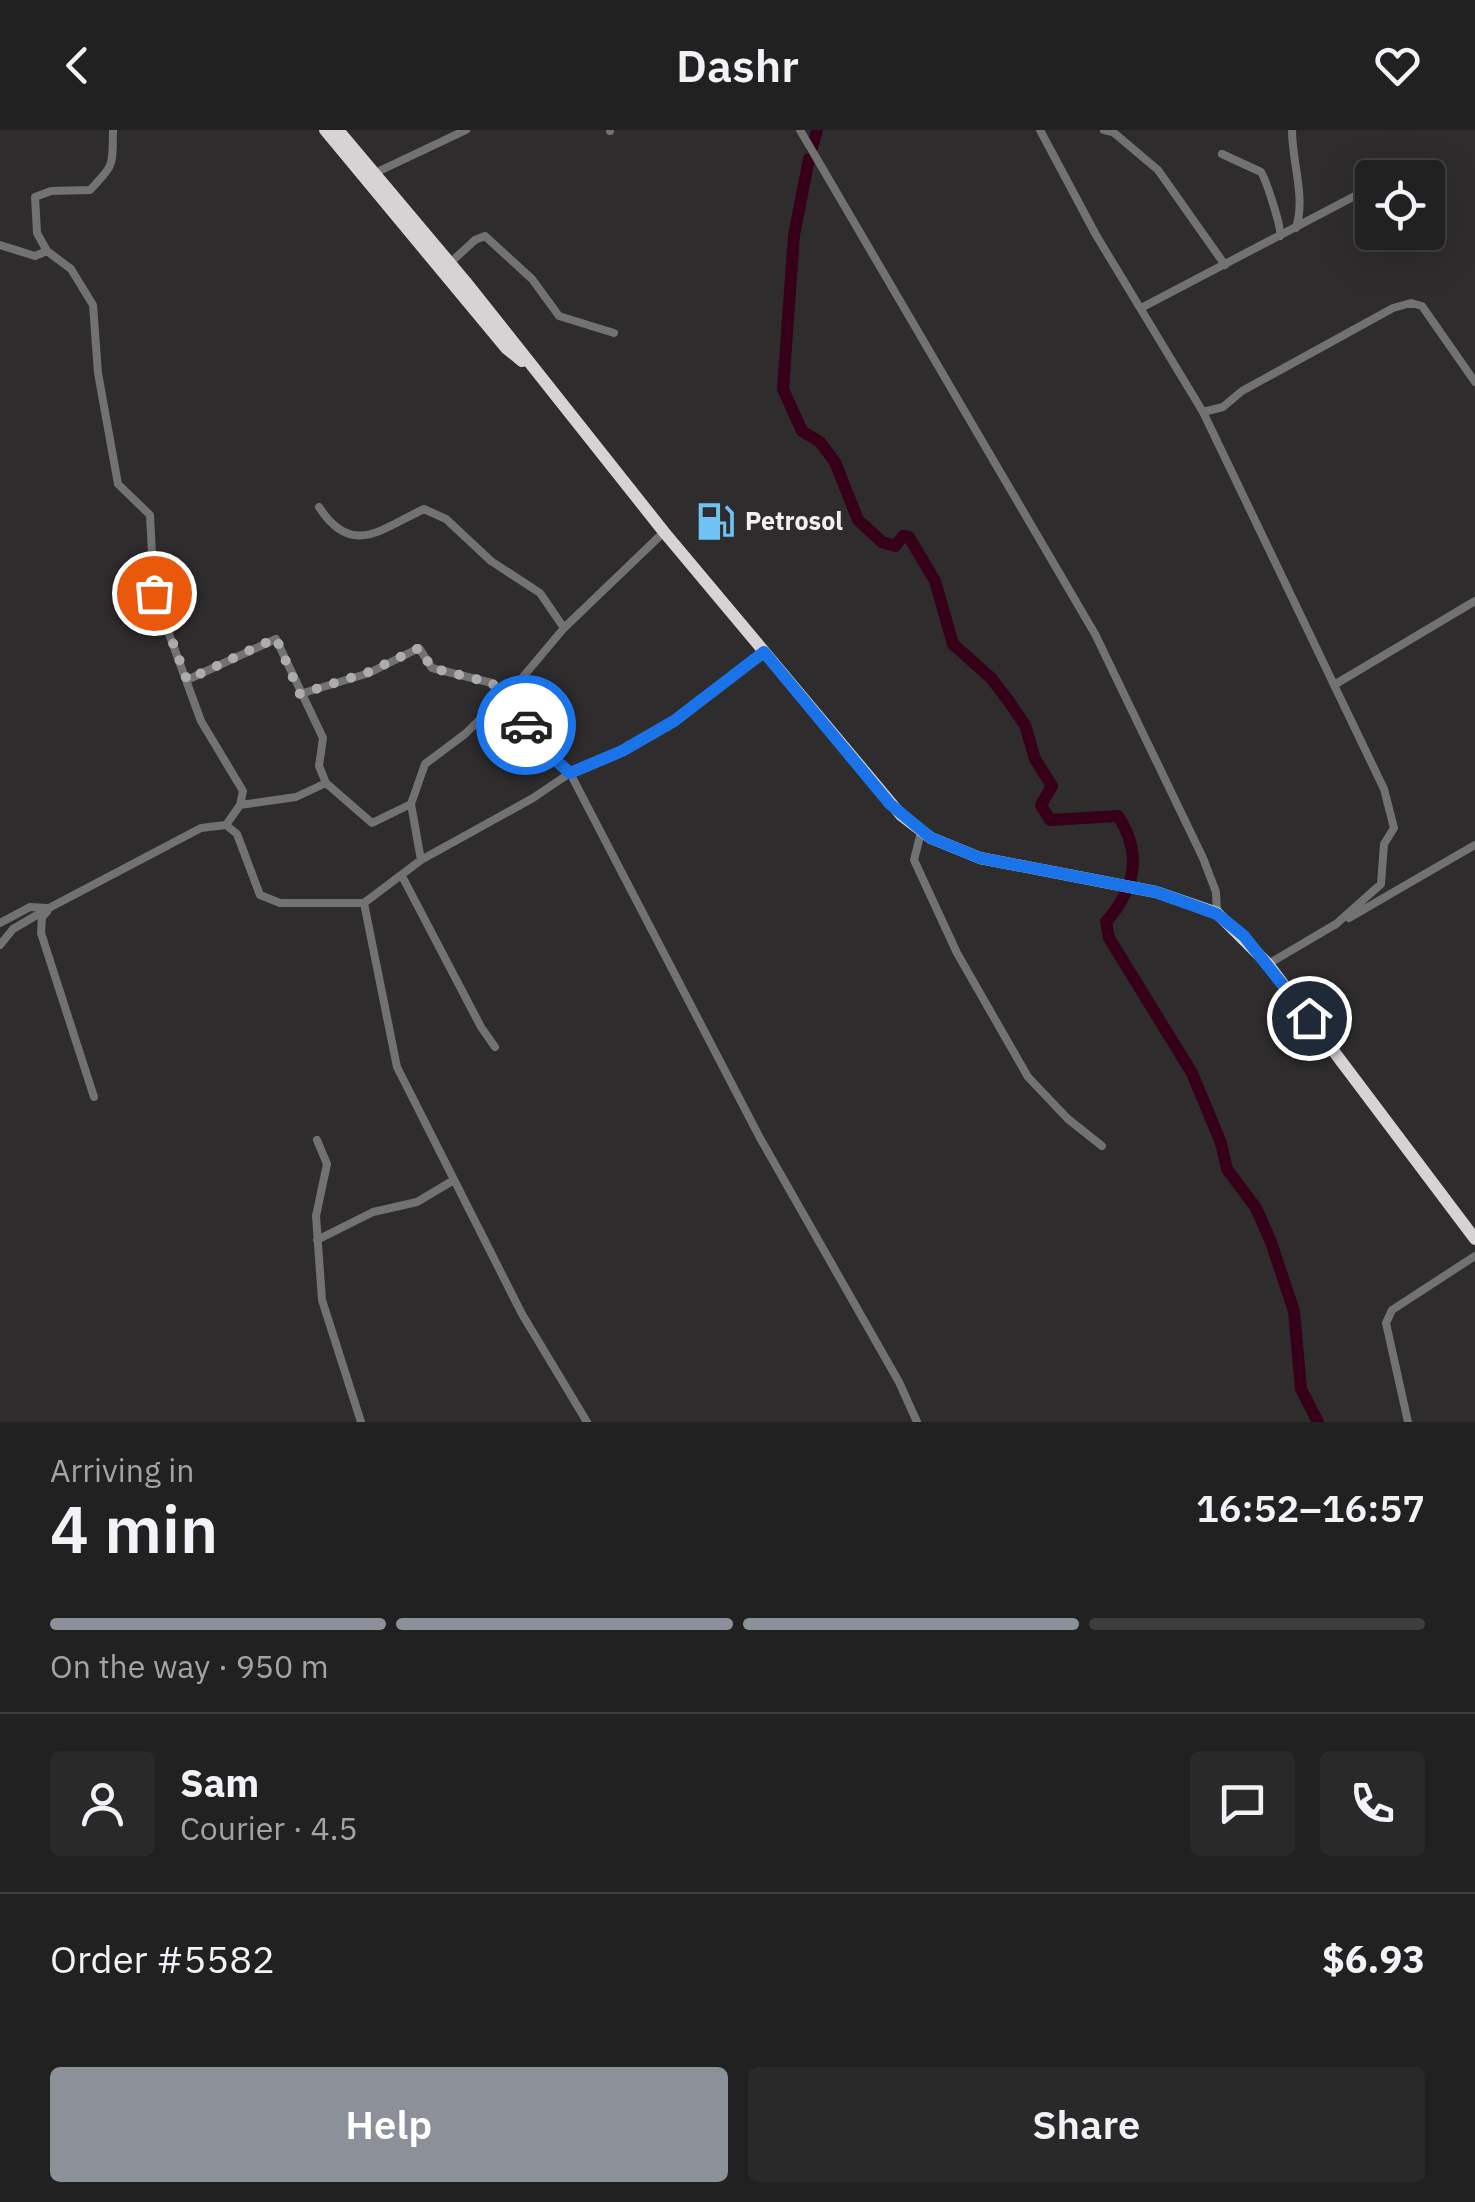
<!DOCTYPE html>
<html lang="en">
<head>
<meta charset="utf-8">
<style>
	body { margin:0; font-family:"IBM Plex Sans",sans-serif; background:#2a292a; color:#f1f3f6; height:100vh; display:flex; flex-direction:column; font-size:38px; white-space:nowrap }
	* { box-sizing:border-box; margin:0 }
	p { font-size:32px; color:#a2a3a5 }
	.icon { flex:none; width:55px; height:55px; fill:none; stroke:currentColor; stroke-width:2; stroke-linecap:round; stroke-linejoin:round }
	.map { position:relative; height:1292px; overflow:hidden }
	.side { display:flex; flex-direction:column; background:#222121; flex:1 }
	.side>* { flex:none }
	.fabs { position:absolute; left:1355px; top:30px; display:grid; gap:20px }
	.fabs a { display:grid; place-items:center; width:90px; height:90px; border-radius:10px; background:#222121; box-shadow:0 10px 40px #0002,0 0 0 2px #3f3e3f; font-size:50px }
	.pin { position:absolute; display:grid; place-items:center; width:85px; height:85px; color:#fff; margin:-42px; border:5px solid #fff; border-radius:50%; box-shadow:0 2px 10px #0007 }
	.courier { position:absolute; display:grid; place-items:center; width:100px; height:100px; margin:-50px; border:8px solid #1a73e8; border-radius:50%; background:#fff; color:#222; box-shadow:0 2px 12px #0007 }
	.summary em { font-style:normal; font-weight:600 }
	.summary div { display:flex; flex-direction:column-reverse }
	.summary { display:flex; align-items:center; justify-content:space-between; height:170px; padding:0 50px }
	h1 { font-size:65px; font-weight:600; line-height:75px }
	.bar { display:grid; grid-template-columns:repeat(4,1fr); gap:15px 10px; align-content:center; height:120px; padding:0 50px }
	.bar i { height:12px; border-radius:8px; background:#3f3e3f }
	.bar .on { background:#8c9099 }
	.bar p { grid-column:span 4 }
	.line { display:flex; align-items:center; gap:25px; padding:0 50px; border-top:2px solid #3f3e3f }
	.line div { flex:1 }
	.round { display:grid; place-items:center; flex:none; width:105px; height:105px; border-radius:10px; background:#2a292a }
	.cta { display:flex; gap:20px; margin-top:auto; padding:20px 50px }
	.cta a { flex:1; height:115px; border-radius:10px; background:#8c9099; color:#fff; font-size:40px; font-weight:600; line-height:115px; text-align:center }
	.cta a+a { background:#2a292a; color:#f1f3f6 }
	header { display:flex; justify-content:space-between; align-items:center; height:130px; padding:0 50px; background:#222121; font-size:45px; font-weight:600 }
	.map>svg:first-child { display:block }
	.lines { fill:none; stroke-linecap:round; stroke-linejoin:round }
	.river { stroke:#360019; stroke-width:12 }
	.street { stroke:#737272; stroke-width:8 }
	.highway { stroke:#d6d3d4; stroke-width:12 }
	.done { stroke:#adabab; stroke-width:10; stroke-dasharray:0 18 }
	.route { stroke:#1a73e8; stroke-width:12 }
	.labels { text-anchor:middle; stroke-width:10; stroke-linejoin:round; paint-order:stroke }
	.poi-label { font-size:25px; font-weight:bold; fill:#f1eff0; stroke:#2e2c2c; text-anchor:start }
</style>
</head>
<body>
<header><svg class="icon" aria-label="back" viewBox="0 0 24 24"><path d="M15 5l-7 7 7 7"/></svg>Dashr<svg class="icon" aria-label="heart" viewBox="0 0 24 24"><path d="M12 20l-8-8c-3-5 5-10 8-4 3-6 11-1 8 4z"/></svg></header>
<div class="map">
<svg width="1475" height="1292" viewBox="0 0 1475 1292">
	<rect width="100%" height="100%" fill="#2e2c2c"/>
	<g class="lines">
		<path class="river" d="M 812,18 L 817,0
			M 809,29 L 794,105 L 783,259 L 802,301 L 820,312 L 835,332 L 858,390 L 882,412 L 895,416 L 903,406 L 909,407 L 935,451 L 953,514 L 991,548 L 1010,573 L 1025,595 L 1035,629 L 1052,656 L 1041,675 L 1050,690 L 1118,686 C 1143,724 1135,759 1106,792 L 1109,808 L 1192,943 L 1221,1013 L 1227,1039 L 1256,1078 L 1271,1112 L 1294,1181 L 1301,1259 L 1318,1292"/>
		<path class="street" d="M 113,0 C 112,35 116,33 90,60 L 51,61 L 35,67 L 37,103 L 47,121 L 71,139 L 93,175 L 98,243 L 118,354 L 150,385 L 154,463 L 201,591 L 243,661 L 240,675
			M 610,0 L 610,1
			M 800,0 L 1095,504 L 1203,728 L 1216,762 L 1217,783
			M 1040,0 L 1096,105 L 1203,282 L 1384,659 L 1394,698 L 1384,714 L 1381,754 L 1335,795
			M 1104,0 L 1113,2 L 1158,40 L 1225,135
			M 1292,0 C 1292,33 1306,67 1296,98
			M 1222,24 L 1261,42 C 1266,50 1282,98 1280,106
			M 375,43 L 466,0
			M 1390,48 L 1417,33
			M 0,115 L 35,126 L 47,121
			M 450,133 L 475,110 L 485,106 L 532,149 L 559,186 L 614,203
			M 1141,178 L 1372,57
			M 1203,282 L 1223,277 L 1242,261 L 1393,178 L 1411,173 L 1422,176 L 1475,252
			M 319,377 C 352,428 381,399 424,379 L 446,389 L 491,431 L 540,463 L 564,498
			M 187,550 L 276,509 L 323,608 L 319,636 L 326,653 L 372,693 L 411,674
			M 1334,555 L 1475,471
			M 300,564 L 369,543 L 419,518 L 432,538 L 492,553 L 505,564 L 540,616 L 570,643 L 760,1008 L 899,1252 L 917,1292
			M 226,695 L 240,675 L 296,667 L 326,653
			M 921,702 L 914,730 L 957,823 L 1028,947 L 1068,989 L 1102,1016
			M 421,730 L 533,668 L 570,643 L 621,621 L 674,591 L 764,522
			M 402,746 L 481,897 L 495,917
			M 364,773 L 397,937 L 522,1184 L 587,1292
			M 47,782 L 42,787 L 41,803 L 94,967
			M 1349,788 L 1475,715
			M 0,793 L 30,777 L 47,778
			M 0,815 L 13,799 L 49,778 L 201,698 L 226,695 L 237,704 L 260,765 L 280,773 L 364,773 L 421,730 L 411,674 L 425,634 L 465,604 L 522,548 L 564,498 L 664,402
			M 1268,834 L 1336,794
			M 317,1010 L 327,1034 L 316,1086 L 322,1170 L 361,1292
			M 317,1110 L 373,1082 L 417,1072 L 454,1050
			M 1408,1292 L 1386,1193 L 1392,1180 L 1475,1126"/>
		<path class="highway" d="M 325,0 L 506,218 L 522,231
			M 338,0 L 465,151 L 664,402 L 901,685 L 931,708 L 980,728 L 1156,762 L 1217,783 L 1268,834 L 1475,1109"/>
	</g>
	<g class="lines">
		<path class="done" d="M 154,463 L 187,550 L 276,508 L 300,564 L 369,542 L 419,518 L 432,538 L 492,553 L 526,595"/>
		<path class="route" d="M 526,595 L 540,616 L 570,643 L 622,621 L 674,591 L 764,522 L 890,674 L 931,708 L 980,728 L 1156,762 L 1217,784 L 1244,806 L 1309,888"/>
	</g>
	<defs>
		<symbol id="fuel-bare" viewBox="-9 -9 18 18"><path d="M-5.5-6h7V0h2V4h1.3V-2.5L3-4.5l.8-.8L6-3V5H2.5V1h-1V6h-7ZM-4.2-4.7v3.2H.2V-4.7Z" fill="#70c2f4" stroke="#2e2c2c" stroke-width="2.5" paint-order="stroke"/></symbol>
	</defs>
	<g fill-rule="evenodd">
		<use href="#fuel-bare" x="688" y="364" width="55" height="55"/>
	</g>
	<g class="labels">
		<g class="poi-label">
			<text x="745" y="400">Petrosol</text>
		</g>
	</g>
</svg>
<div class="fabs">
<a><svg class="icon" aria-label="locate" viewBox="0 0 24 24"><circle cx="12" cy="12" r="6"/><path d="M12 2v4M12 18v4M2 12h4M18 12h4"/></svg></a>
</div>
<div class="pin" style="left:154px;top:463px;background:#ea580c"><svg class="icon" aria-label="bag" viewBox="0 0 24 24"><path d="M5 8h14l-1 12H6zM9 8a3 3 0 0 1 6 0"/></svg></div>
<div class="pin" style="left:1309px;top:888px;background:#1f2937"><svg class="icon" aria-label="home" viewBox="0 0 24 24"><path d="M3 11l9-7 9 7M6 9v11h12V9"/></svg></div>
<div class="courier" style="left:526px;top:595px"><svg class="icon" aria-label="car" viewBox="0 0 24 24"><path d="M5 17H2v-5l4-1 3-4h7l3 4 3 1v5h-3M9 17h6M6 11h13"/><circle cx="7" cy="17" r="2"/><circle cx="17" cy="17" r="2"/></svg></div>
</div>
<section class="side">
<div class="summary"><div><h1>4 min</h1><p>Arriving in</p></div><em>16:52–16:57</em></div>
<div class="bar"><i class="on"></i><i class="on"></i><i class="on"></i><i></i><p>On the way · 950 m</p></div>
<div class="line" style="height:180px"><a class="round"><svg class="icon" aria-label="person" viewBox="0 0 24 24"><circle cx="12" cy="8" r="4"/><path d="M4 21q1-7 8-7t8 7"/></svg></a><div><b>Sam</b><p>Courier · 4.5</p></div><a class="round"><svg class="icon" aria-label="chat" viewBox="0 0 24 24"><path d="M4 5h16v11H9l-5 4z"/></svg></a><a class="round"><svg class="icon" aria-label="phone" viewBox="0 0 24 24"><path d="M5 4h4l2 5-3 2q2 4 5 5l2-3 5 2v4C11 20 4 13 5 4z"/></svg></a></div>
<div class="line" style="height:130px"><div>Order #5582</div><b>$6.93</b></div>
<div class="cta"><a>Help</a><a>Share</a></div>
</section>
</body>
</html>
